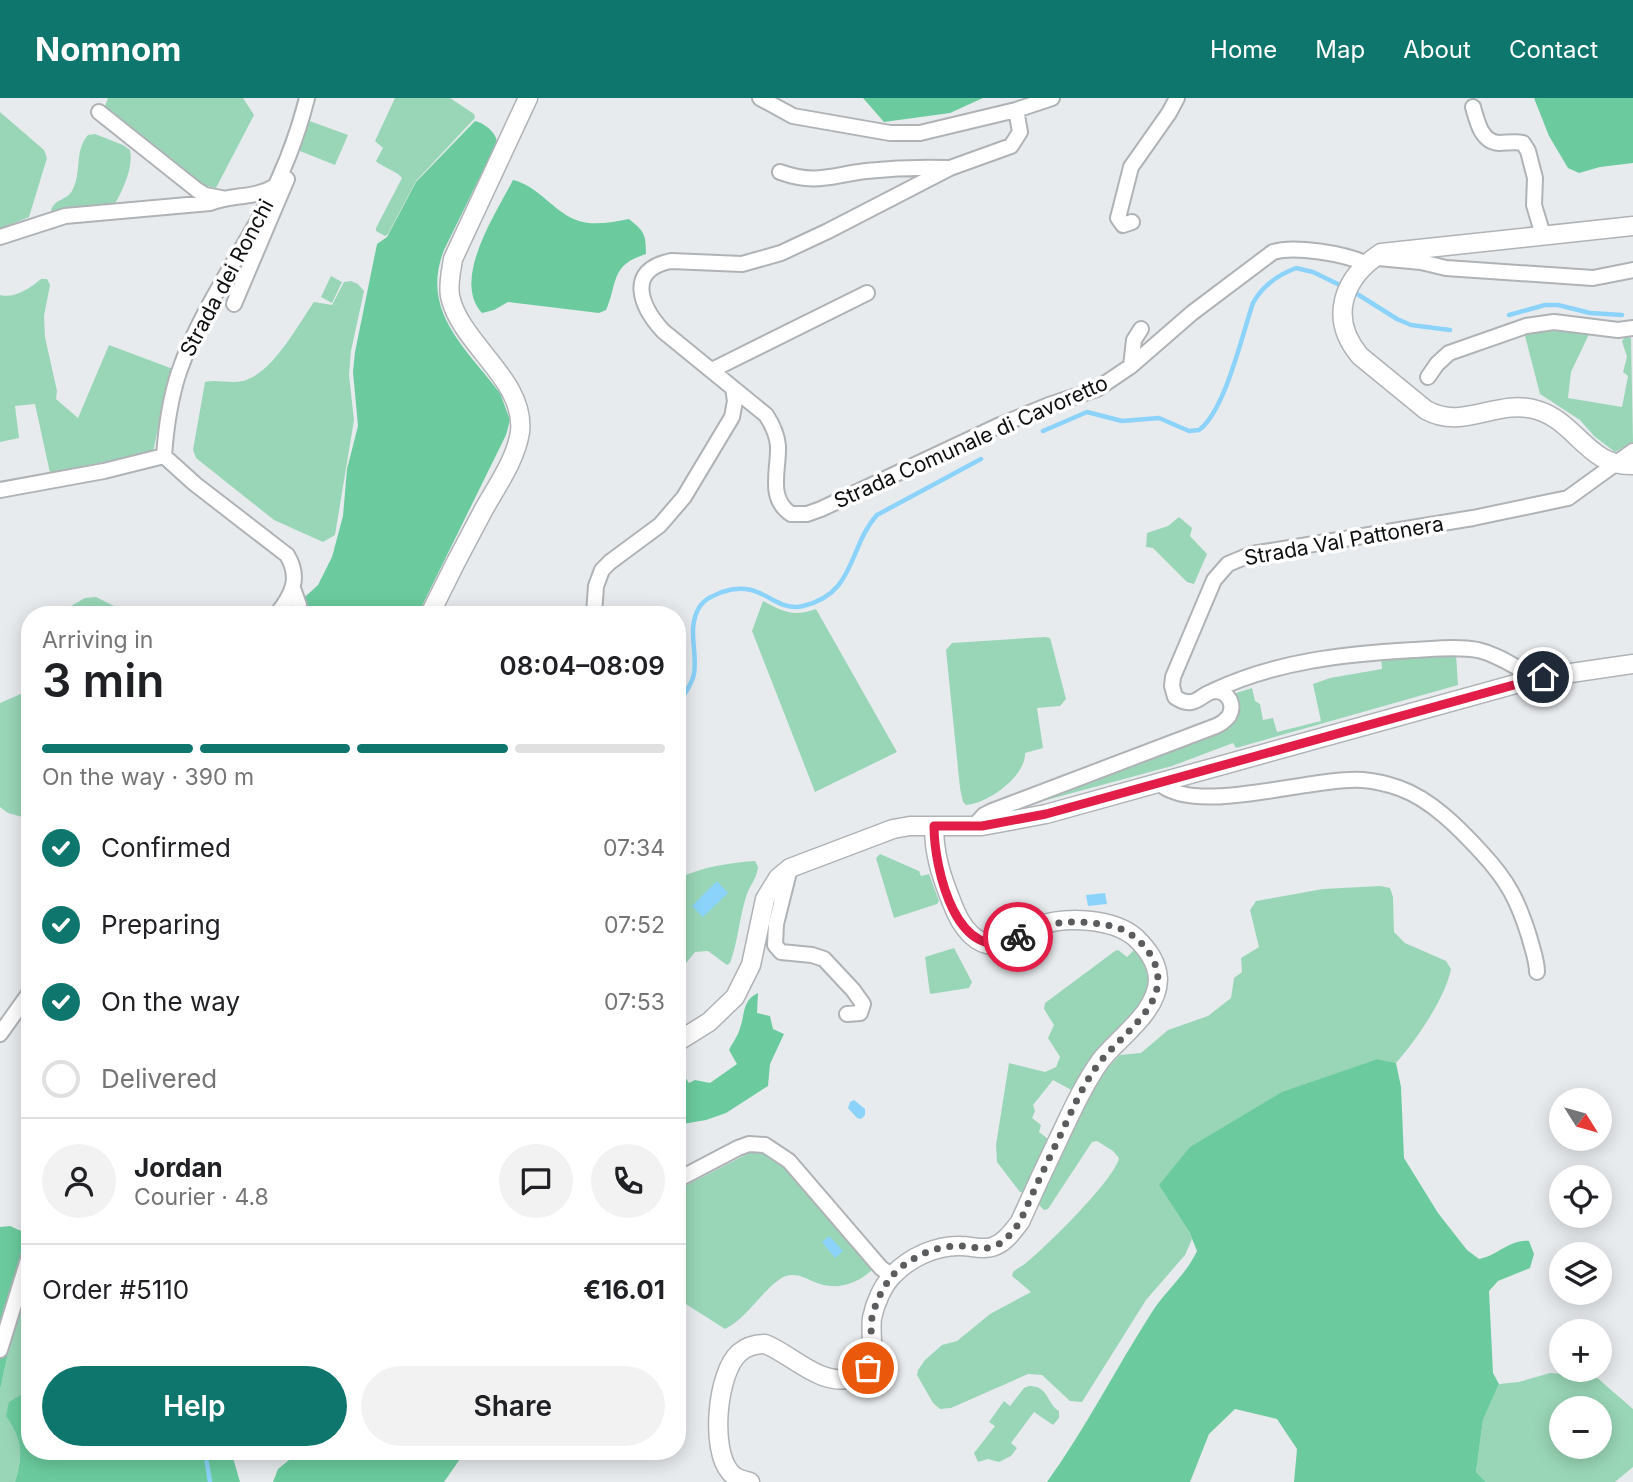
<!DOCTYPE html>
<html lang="en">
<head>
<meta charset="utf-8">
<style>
	body { margin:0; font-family:Inter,sans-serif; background:#f2f2f2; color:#202124; height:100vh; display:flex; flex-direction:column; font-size:26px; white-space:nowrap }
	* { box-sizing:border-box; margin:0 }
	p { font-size:23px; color:#757577 }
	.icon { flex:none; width:38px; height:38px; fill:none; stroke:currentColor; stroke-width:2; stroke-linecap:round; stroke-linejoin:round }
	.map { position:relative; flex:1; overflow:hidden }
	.side { position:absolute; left:21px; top:508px; width:665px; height:854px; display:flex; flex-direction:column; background:#fff; border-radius:28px; box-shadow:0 4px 18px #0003 }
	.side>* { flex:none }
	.needle { width:46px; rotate:127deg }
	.controls { position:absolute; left:1549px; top:990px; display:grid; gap:14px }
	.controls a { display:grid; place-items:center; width:63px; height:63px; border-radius:50%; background:#fff; box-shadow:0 4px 18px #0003; font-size:35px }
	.pin { position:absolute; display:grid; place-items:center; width:60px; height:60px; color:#fff; margin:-30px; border:4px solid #fff; border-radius:50%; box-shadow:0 2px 7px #0007 }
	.courier { position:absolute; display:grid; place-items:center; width:70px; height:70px; margin:-35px; border:5px solid #e11d48; border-radius:50%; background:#fff; color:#222; box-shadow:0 2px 9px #0007 }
	.headline em { font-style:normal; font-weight:600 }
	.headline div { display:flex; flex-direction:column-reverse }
	.headline { display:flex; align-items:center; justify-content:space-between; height:119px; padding:0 21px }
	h1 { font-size:46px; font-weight:600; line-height:52px }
	.bar { display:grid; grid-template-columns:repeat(4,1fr); gap:10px 7px; align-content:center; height:84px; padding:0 21px }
	.bar i { height:9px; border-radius:5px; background:#e0e0e0 }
	.bar .on { background:#0f766e }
	.bar p { grid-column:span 4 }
	.line { display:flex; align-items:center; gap:18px; padding:0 21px; border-top:2px solid #e0e0e0 }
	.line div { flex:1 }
	.round { display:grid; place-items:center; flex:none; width:74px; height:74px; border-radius:37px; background:#f2f2f2 }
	ol { padding:0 21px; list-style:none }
	li { display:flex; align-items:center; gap:21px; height:77px }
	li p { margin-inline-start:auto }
	li .icon { padding:7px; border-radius:50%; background:#0f766e; color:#fff; stroke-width:4 }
	li:last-child { color:#757577 }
	li i { width:38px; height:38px; border:4px solid #e0e0e0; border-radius:50% }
	.primary-button { display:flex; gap:14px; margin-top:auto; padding:14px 21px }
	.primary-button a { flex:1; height:80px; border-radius:42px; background:#0f766e; color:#fff; font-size:28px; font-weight:600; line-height:80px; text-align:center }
	.primary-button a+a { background:#f2f2f2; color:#202124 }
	header { display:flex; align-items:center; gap:42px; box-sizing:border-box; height:98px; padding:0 35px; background:#0f766e; color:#fff }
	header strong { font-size:33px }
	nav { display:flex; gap:38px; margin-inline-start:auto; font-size:24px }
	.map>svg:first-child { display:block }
	.green { fill:#99d6b7; fill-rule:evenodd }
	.forest { fill:#6bcb9e }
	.water { fill:#8bd3fa }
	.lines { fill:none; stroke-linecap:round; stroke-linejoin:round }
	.stream { stroke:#8bd3fa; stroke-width:4.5 }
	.minor-casing { stroke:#b0b3b6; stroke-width:18 }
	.tertiary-casing { stroke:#b0b3b6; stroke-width:21 }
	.minor { stroke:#fff; stroke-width:14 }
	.tertiary { stroke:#fff; stroke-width:18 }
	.done { stroke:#5a5c5e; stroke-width:7; stroke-dasharray:0 12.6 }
	.route { stroke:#e11d48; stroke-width:9 }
	.labels { text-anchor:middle; stroke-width:7; stroke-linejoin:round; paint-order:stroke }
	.street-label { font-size:21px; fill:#0e0f10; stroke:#fff }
</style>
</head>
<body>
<header>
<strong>Nomnom</strong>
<nav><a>Home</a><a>Map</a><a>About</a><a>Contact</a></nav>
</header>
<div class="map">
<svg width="1633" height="1384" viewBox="0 0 1633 1384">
	<rect width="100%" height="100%" fill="#e8ebee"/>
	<path class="green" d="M 108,0 L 243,0 L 254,17 L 216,90 L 202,87 L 110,14 L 105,8 Z
		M 395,0 L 450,0 L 474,16 L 475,20 L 416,83 L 388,136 L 385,138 L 376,133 L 376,130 L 402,80 L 398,76 L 378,65 L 376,63 L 383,50 L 375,43 Z
		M 0,14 L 44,52 L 47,60 L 29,119 L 0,131 Z
		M 307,22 L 348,37 L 335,67 L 300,53 Z
		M 95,36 L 123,47 L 130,52 C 134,70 121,97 111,112 L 51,113 C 54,100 68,103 73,91 C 82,73 74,53 88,37 Z
		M 331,178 L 342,184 L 332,205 L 321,199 Z
		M 41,181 L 47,181 L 50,187 L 44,218 L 45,239 L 57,293 L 56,301 L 78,320 L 109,247 L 173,271 L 167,286 L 153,354 L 50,375 L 35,306 L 15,308 L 19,340 L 0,344 L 0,197 C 15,201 30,190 41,181 Z
		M 351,183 L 358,186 L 364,193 L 351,253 L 349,277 L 354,322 L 335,437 L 323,444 L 274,422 L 196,360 L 193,352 L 205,284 C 217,281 231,286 243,283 C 273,275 297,228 314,204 L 332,207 L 344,184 Z
		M 1541,230 L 1567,231 L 1590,234 L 1571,274 L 1568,300 L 1622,309 L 1628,278 L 1623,274 L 1627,259 L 1622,243 L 1626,238 L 1631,240 L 1633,344 L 1615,354 L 1594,338 L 1580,322 L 1540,296 L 1524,234 Z
		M 1179,419 L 1192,430 L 1190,438 L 1207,456 L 1194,486 L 1187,484 L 1153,450 L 1146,449 L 1147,435 L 1168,428 Z
		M 96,499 L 116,509 L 120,516 L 57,516 L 85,500 Z
		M 763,503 C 784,514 793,519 816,511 L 897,654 L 815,694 L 752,533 Z
		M 1045,539 L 1050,540 L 1052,547 L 1066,601 L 1060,608 L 1037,610 L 1043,650 L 1025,655 C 1026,678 988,706 966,707 L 963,704 L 960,690 L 946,552 L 952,545 Z
		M 1456,556 L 1458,587 L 1236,650 L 1233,645 L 1172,668 L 1028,707 L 1226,630 C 1239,621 1242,609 1233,596 L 1252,590 L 1255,603 L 1260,606 L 1263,622 L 1273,620 L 1277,634 L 1321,623 L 1313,586 L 1330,580 L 1382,571 L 1381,558 Z
		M 30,592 L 30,721 L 8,715 L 0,709 L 0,605 Z
		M 880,756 L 919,773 L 921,778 L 929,776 L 939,803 L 937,806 L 894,820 L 876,760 Z
		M 755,763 L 758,769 C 757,781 749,788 746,799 C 739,821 738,844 730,865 L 727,867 L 708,853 L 695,854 L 677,876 L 677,781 C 701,769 728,765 755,763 Z
		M 1380,788 L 1390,790 L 1393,799 L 1394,834 L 1405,845 L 1446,863 L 1451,871 C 1446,899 1415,944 1396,965 L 1378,961 L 1189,1133 L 1192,1141 L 1185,1157 L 1146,1202 L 1082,1304 L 1070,1303 L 1042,1277 L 1028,1276 L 951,1310 L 940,1311 L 933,1305 L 917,1277 L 918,1272 L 925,1262 L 942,1247 L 957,1243 L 990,1216 L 1031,1194 L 1012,1178 L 1013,1174 C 1017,1170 1021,1169 1026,1165 C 1046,1149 1115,1081 1119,1060 L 1113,1053 L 1097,1043 L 1092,1044 L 1048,1111 L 1044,1112 L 1038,1106 C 1061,1056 1079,995 1120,957 L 1141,955 L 1168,932 L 1208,918 L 1231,900 L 1234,880 L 1242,874 L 1241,860 L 1259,849 L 1250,812 L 1256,803 L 1323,791 Z
		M 954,850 L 972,884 L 969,890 L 930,896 L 925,859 Z
		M 1136,850 L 1148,864 L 1152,897 L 1075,994 L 1053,982 L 1033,1007 L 1035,1013 L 1032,1020 L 1041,1027 L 1039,1034 L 1052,1044 L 1026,1095 L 1020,1094 L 997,1064 L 996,1047 L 1009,965 L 1045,974 L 1056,969 L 1060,959 L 1048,940 L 1054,927 L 1044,911 L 1045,905 L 1115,853 L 1118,852 L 1127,859 Z
		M 753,1053 L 765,1054 L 784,1067 L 872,1172 C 854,1188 834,1193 812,1183 C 804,1179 795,1175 786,1178 C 767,1185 749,1219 725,1231 L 678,1201 L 682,1194 L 677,1188 L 677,1092 Z
		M 30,1176 L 30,1299 L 21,1297 L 6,1317 C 23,1342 23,1356 15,1384 L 0,1384 L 0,1292 L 10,1246 Z
		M 1550,1275 L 1595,1278 L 1633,1311 L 1633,1369 L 1615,1384 L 1486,1384 L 1476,1374 L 1483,1322 L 1499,1286 L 1519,1284 ZM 1561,1311 L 1600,1311 L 1600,1349 L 1561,1349 Z
		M 1029,1288 C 1049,1288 1046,1305 1059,1313 L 1059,1320 L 1053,1327 L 1034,1314 L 1011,1345 L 1017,1350 L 1011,1358 L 999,1364 L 988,1361 L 978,1364 L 974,1355 L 995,1328 L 989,1324 L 1004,1303 L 1010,1308 L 1024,1290 Z"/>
	<path class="forest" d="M 863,0 L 983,0 L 950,15 L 884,24 Z
		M 1534,0 L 1633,0 L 1633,65 L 1600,69 L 1579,75 L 1568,70 L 1549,38 Z
		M 475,23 C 484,25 496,34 497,44 L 444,152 C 420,213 465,249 500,295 L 510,322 L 506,337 L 418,516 L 286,516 L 318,487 L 332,459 L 343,418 L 347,371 L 358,328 L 353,274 L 355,254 L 377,146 L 387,139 L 416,84 Z
		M 513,82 C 539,88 554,115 579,123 C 594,128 613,124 629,121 C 644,133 646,136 646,156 C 610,167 618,184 606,212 L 599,215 L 508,204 L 494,212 L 482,215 C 451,182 496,115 513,82 Z
		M 758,895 L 757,915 L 770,918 L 773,931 L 784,936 L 770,966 L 768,988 L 726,1015 L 706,1022 L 677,1027 L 677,981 L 685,979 L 689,985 L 695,982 L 710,985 L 737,966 L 729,952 C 733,944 738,938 740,930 C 745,917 742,902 758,895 Z
		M 1378,961 L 1396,965 L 1401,989 L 1404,1060 L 1438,1115 L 1467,1152 L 1479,1161 C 1497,1158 1510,1141 1529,1143 L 1534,1156 L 1530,1170 L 1498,1183 L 1489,1193 L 1493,1275 L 1499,1286 L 1483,1322 L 1476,1374 L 1486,1384 L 1294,1384 L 1297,1351 L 1277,1321 L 1235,1311 L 1209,1336 L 1190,1384 L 1047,1384 C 1086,1330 1116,1270 1152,1214 C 1167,1191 1185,1178 1197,1153 L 1189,1133 L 1159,1087 L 1190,1049 L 1282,994 Z
		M 10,1128 L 30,1137 L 30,1176 L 10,1246 L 0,1292 L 0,1129 Z
		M 21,1297 L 30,1299 L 30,1353 L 231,1353 L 240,1384 L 15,1384 C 23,1357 23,1342 6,1318 L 9,1304 Z
		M 300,1353 L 463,1353 L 460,1361 L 444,1384 L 273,1384 L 278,1371 Z"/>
	<path class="water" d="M 717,783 L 728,795 L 703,819 L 692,808 Z
		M 1105,795 L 1107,806 L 1088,808 L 1086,797 Z
		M 854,1002 L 865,1011 L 865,1017 L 861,1021 L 857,1020 L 848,1010 L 850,1004 Z
		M 829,1138 L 843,1153 L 835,1160 L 822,1144 Z"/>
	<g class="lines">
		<path class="stream" d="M 1354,194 L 1397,221 L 1411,227 L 1450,232
			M 1509,217 L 1545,207 L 1558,207 L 1590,215 L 1622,217
			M 1043,333 L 1087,314 L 1122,323 L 1159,320 L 1189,333 L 1199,332 C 1225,313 1242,237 1253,205 C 1262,188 1278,177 1296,170 L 1313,174 L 1346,190
			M 677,609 C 682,599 692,587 694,576 C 698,553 686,530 700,508 C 706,500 713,498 722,494 C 763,480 773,515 803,508 C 856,496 848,449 877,417 L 981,361
			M 205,1353 L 210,1384"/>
		<defs>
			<path id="minor" d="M 760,0 L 793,18 L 890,35 L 920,35 L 1016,12 L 1020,34 L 1011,48 L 950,70 L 828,133 L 781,155 L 742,166 L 671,163 C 625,172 641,209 663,233 L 766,317 C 772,326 777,336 778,348 C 779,372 767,400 791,416 L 807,416 L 821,411 L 1000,327 L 1049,307 L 1097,291 L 1131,268 L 1192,215 L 1273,154 C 1295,147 1344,156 1365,165
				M 1473,9 C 1477,23 1481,44 1499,45 C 1507,45 1515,43 1523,45 L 1528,53 L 1535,80 L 1534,107 L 1543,137
				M 1016,12 L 1052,0
				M 99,14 L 197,92 L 205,97 L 221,100
				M 780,74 C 816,87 832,77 866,73 C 894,70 921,69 949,70
				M 1132,124 L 1123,127 L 1118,120 L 1131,69 L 1169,15 L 1177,0
				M 0,139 L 65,118 L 210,105 C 231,96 255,101 275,88
				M 1378,160 L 1421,164 L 1446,170 L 1593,180 L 1633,172
				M 234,206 L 287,81
				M 1131,268 L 1134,242 L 1141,231
				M 712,272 L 867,195
				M 1428,279 L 1437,266 L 1449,255 L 1526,228 L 1554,224 L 1618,232 L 1633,230
				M 164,358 L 195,386 L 287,457 C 301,480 292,497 277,516
				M 0,392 L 104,373 L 164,358 C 166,330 170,301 179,274 C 198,219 232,169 260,119 C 280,82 297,40 307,0
				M 294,493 L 299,507 L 297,516
				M 594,516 L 596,488 L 602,472 L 610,464 L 660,427 L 684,399 L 732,319 L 735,303 L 733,290
				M 1213,593 C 1276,563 1345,556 1413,552 C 1434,551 1457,548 1478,552 C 1500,557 1517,571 1537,580
				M 1159,685 C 1195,719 1313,678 1363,682 C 1374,683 1388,686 1399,690 C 1431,701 1460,731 1482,755 C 1508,783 1518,803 1529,838 C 1532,850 1537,862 1537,874
				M 974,728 L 984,717 L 992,713 L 1216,628 C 1221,626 1225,623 1229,618 C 1235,607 1229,594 1216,593 C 1206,593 1200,603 1191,604 C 1184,605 1180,602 1175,599 L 1172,588 L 1173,579 L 1214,482 L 1228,466 L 1252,456 L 1473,420 L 1568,400 L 1633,353
				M 790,770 L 776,826 L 775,847 L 781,854 L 812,857 L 824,861 L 853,892 L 863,906 L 860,915 L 847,916
				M 0,936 L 30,894
				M 677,1082 L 738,1050 L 749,1046 L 765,1047 L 789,1063 L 881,1170 L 892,1178
				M 0,1252 L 30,1155"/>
			<path id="tertiary" d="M 1633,128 L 1381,155 C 1343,180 1328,220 1360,258 L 1426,312 C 1464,333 1497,300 1537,312 C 1577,324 1588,369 1633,367
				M 430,516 C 447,481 465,446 484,411 C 497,388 516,361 520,334 C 526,282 460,246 450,198 C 448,186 451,174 453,161 L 528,0
				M 677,944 L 709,924 L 735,899 L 751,867 L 765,801 L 778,780 L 790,770 L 893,731 L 910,728 L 982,728 L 1046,716 L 1537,580 L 1633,566
				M 750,1384 C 742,1382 736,1381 730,1374 C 710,1351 717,1275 739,1255 C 747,1248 756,1246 765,1246 C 793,1257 820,1289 853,1280 C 881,1272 869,1240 872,1220 C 875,1205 883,1187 893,1177 C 910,1159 937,1147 961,1148 C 971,1148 982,1152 992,1149 C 1005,1145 1012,1134 1020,1124 C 1032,1097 1045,1069 1058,1042 C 1071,1015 1083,987 1101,962 C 1119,939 1158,914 1158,881 C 1157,864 1148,852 1136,840 C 1113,820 1066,818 1038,828 C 1027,832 1017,841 1005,845 C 977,854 960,827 952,805 C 941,778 934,756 934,728"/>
		</defs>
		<use href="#minor" class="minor-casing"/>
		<use href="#tertiary" class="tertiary-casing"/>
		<use href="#minor" class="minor"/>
		<use href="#tertiary" class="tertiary"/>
	</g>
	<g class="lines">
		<path class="done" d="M 868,1270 C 875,1255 871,1242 871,1227 C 872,1211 882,1190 892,1178 C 908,1160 936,1147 960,1148 C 971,1148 981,1152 992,1149 C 1005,1145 1012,1134 1020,1124 C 1032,1096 1045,1069 1058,1042 C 1072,1013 1084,982 1105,958 C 1121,940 1153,914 1157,890 C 1163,862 1137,833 1111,828 C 1078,821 1046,822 1018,839"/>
		<path class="route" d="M 1018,839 C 957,872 934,770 934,728 L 982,728 L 1046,716 L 1543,579"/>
	</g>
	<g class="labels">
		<g class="street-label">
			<text transform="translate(227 180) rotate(-62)" y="7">Strada dei Ronchi</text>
			<text transform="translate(971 344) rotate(-24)" y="7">Strada Comunale di Cavoretto</text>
			<text transform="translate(1344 443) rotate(-10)" y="7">Strada Val Pattonera</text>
		</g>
	</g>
</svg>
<div class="controls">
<a><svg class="needle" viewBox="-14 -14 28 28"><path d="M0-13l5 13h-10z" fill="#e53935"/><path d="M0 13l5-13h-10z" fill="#757577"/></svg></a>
<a><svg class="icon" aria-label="locate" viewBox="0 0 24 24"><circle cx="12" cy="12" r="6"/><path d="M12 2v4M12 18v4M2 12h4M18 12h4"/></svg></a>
<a><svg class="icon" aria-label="layers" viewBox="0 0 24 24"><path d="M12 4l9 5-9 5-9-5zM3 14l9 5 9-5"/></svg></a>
<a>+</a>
<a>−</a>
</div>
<div class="pin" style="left:868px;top:1270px;background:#ea580c"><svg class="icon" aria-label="bag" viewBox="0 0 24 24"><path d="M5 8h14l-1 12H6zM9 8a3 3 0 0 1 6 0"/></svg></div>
<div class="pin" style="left:1543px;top:579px;background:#1f2937"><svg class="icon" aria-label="home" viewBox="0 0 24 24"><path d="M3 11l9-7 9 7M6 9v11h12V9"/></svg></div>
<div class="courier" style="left:1018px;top:839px"><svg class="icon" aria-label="bike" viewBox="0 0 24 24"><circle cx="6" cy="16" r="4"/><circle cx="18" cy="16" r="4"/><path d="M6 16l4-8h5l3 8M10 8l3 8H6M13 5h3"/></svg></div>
<section class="side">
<div class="headline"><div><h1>3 min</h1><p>Arriving in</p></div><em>08:04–08:09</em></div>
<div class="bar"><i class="on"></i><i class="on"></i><i class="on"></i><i></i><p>On the way · 390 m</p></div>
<ol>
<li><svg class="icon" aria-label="check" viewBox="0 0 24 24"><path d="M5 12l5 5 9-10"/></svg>Confirmed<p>07:34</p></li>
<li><svg class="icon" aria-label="check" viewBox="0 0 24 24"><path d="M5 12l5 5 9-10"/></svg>Preparing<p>07:52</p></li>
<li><svg class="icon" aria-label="check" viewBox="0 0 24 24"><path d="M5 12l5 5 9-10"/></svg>On the way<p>07:53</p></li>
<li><i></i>Delivered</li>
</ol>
<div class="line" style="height:126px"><a class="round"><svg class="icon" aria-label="person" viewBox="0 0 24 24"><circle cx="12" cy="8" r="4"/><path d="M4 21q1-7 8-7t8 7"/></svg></a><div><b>Jordan</b><p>Courier · 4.8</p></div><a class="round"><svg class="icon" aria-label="chat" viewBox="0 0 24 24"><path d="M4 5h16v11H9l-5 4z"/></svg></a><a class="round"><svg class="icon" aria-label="phone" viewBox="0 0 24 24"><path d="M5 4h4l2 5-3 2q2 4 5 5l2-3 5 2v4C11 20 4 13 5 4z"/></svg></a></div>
<div class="line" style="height:91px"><div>Order #5110</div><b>€16.01</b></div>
<div class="primary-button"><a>Help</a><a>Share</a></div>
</section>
</div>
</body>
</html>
